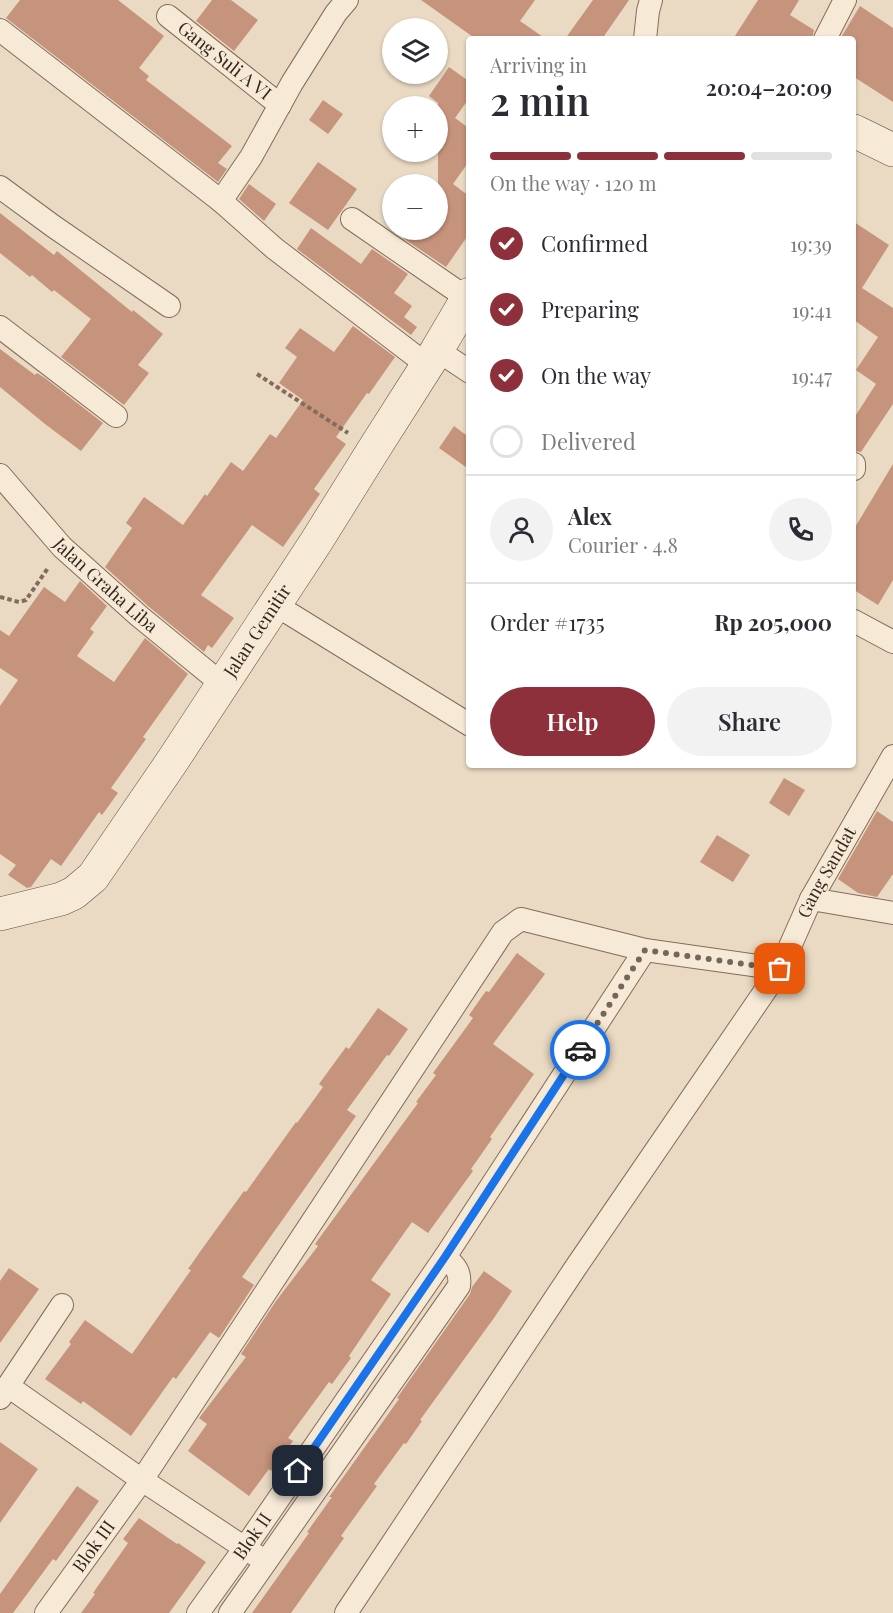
<!DOCTYPE html>
<html lang="en">
<head>
<meta charset="utf-8">
<style>
	body { margin:0; font-family:"Playfair Display",serif; background:#f2f2f3; color:#2b2b33; height:100vh; display:flex; flex-direction:column; font-size:22px; white-space:nowrap }
	* { box-sizing:border-box; margin:0 }
	p { font-size:20px; color:#7c7c81 }
	.icon { flex:none; width:33px; height:33px; fill:none; stroke:currentColor; stroke-width:2; stroke-linecap:round; stroke-linejoin:round }
	.map { position:relative; flex:1; overflow:hidden }
	.drawer { position:absolute; left:466px; top:36px; width:390px; height:732px; display:flex; flex-direction:column; background:#fff; border-radius:6px; box-shadow:0 2px 4px #0004 }
	.drawer>* { flex:none }
	.buttons { position:absolute; left:382px; top:18px; display:grid; gap:12px }
	.buttons a { display:grid; place-items:center; width:66px; height:66px; border-radius:50%; background:#fff; box-shadow:0 2px 4px #0004; font-size:30px }
	.pin { position:absolute; display:grid; place-items:center; width:51px; height:51px; color:#fff; margin:-26px; border-radius:12px; box-shadow:0 3px 9px #0006 }
	.courier { position:absolute; display:grid; place-items:center; width:60px; height:60px; margin:-30px; border:4px solid #1a73e8; border-radius:50%; background:#fff; color:#222; box-shadow:0 2px 8px #0007 }
	.summary em { font-style:normal; font-weight:600 }
	.summary div { display:flex; flex-direction:column-reverse }
	.summary { display:flex; align-items:center; justify-content:space-between; height:102px; padding:0 24px }
	h1 { font-size:39px; font-weight:600; line-height:45px }
	.bar { display:grid; grid-template-columns:repeat(4,1fr); gap:9px 6px; align-content:center; height:72px; padding:0 24px }
	.bar i { height:8px; border-radius:4px; background:#e1e1e2 }
	.bar .selected { background:#8d303b }
	.bar p { grid-column:span 4 }
	.line { display:flex; align-items:center; gap:15px; padding:0 24px; border-top:2px solid #e1e1e2 }
	.line div { flex:1 }
	.round { display:grid; place-items:center; flex:none; width:63px; height:63px; border-radius:32px; background:#f2f2f3 }
	ol { padding:0 24px; list-style:none }
	li { display:flex; align-items:center; gap:18px; height:66px }
	li p { margin-inline-start:auto }
	li .icon { padding:6px; border-radius:50%; background:#8d303b; color:#fff; stroke-width:4 }
	li:last-child { color:#7c7c81 }
	li i { width:33px; height:33px; border:3px solid #e1e1e2; border-radius:50% }
	.action { display:flex; gap:12px; margin-top:auto; padding:12px 24px }
	.action a { flex:1; height:69px; border-radius:36px; background:#8d303b; color:#fff; font-size:24px; font-weight:600; line-height:69px; text-align:center }
	.action a+a { background:#f2f2f3; color:#2b2b33 }
	.map>svg:first-child { display:block }
	.building { fill:#c6937c }
	.lines { fill:none; stroke-linecap:round; stroke-linejoin:round }
	.street-casing { stroke:#836c5b; stroke-width:24 }
	.secondary-casing { stroke:#654e3f; stroke-width:34 }
	.path { stroke:#836c5b; stroke-width:4; stroke-dasharray:4.5 3; stroke-linecap:butt }
	.street { stroke:#f6e9d6; stroke-width:22 }
	.secondary { stroke:#f6e9d6; stroke-width:33 }
	.done { stroke:#746658; stroke-width:6; stroke-dasharray:0 10.8 }
	.route { stroke:#1a73e8; stroke-width:8 }
	.labels { text-anchor:middle; stroke-width:6; stroke-linejoin:round; paint-order:stroke }
	.street-label { font-size:18px; fill:#34271e; stroke:#f2e6d2 }
</style>
</head>
<body>
<div class="map">
<svg width="893" height="1613" viewBox="0 0 893 1613">
	<rect width="100%" height="100%" fill="#eadac3"/>
	<path class="building" d="M 20,0 L 118,0 L 164,36 L 139,68 L 149,76 L 146,80 L 232,146 L 218,163 L 227,169 L 218,182 L 6,18 Z
		M 212,0 L 231,0 L 258,20 L 234,51 L 196,21 Z
		M 421,0 L 535,0 L 520,21 L 546,39 L 476,39 Z
		M 593,0 L 629,0 L 602,39 L 565,39 Z
		M 758,0 L 799,0 L 790,15 L 814,30 L 812,39 L 733,39 Z
		M 860,6 L 893,28 L 893,102 L 854,77 L 854,39 L 840,39 Z
		M 449,67 L 470,82 L 470,97 L 455,118 L 470,129 L 470,160 L 453,184 L 469,196 L 469,234 L 446,267 L 391,230 L 438,230 L 438,103 L 429,96 Z
		M 323,100 L 343,114 L 328,134 L 309,120 Z
		M 318,162 L 357,189 L 328,230 L 289,203 Z
		M 249,184 L 276,204 L 264,221 L 239,199 Z
		M 0,213 L 54,255 L 57,251 L 132,312 L 133,310 L 163,334 L 138,365 L 149,373 L 124,405 L 61,357 L 91,319 L 54,290 L 52,292 L 32,275 L 30,277 L 0,253 Z
		M 854,222 L 889,245 L 862,288 L 893,308 L 893,404 L 861,452 L 854,451 L 854,418 L 876,384 L 856,370 L 878,337 L 854,320 Z
		M 311,228 L 361,264 L 372,249 L 408,274 L 394,293 L 412,306 L 404,317 L 417,327 L 411,335 L 297,249 Z
		M 353,326 L 395,357 L 369,394 L 367,393 L 336,437 L 346,444 L 314,489 L 320,494 L 283,547 L 252,525 L 201,595 L 234,618 L 212,648 L 208,645 L 204,652 L 148,606 L 105,567 L 132,528 L 126,523 L 144,497 L 183,525 L 205,494 L 207,496 L 231,462 L 243,471 L 270,434 L 276,438 L 303,400 L 279,383 L 297,357 L 285,348 L 300,328 L 334,352 Z
		M 0,349 L 35,375 L 37,373 L 45,378 L 103,423 L 81,451 L 45,424 L 0,387 Z
		M 454,426 L 470,438 L 470,470 L 439,448 Z
		M 893,464 L 893,580 L 878,605 L 854,590 L 854,529 Z
		M 80,581 L 107,606 L 90,629 L 94,632 L 77,656 L 114,682 L 145,638 L 188,674 L 143,737 L 146,739 L 111,788 L 118,793 L 102,815 L 99,812 L 61,866 L 51,859 L 31,887 L 27,888 L 8,875 L 16,865 L 0,854 L 0,706 L 18,680 L 0,668 L 0,630 L 9,636 L 44,587 L 65,602 Z
		M 784,778 L 805,790 L 789,816 L 769,803 Z
		M 877,811 L 893,822 L 893,874 L 877,897 L 858,893 L 838,879 Z
		M 717,835 L 750,855 L 733,882 L 700,862 Z
		M 517,953 L 545,974 L 493,1044 L 534,1074 L 490,1137 L 492,1139 L 471,1169 L 473,1171 L 428,1233 L 412,1222 L 371,1280 L 391,1294 L 349,1356 L 351,1358 L 332,1384 L 329,1382 L 288,1438 L 293,1441 L 271,1471 L 269,1469 L 249,1496 L 188,1451 L 207,1424 L 199,1418 L 246,1357 L 241,1354 L 276,1301 L 318,1246 L 315,1244 L 418,1103 L 416,1102 L 436,1075 L 433,1073 L 473,1018 L 469,1015 L 486,991 L 489,992 Z
		M 378,1008 L 408,1029 L 389,1056 L 387,1055 L 347,1110 L 356,1116 L 242,1277 L 254,1285 L 219,1338 L 210,1332 L 176,1379 L 173,1377 L 131,1436 L 83,1401 L 81,1404 L 45,1379 L 71,1344 L 69,1342 L 85,1320 L 132,1354 L 191,1270 L 188,1269 L 202,1249 L 244,1191 L 246,1192 L 296,1122 L 297,1123 L 323,1087 L 319,1084 L 346,1047 L 349,1049 Z
		M 9,1268 L 39,1289 L 0,1343 L 0,1281 Z
		M 484,1271 L 512,1291 L 494,1318 L 420,1420 L 422,1421 L 406,1444 L 404,1443 L 374,1484 L 377,1486 L 341,1536 L 344,1538 L 291,1613 L 252,1613 L 309,1533 L 307,1532 L 332,1497 L 329,1497 L 399,1399 L 397,1398 L 470,1294 L 472,1287 Z
		M 0,1442 L 38,1469 L 0,1523 Z
		M 77,1486 L 99,1501 L 56,1561 L 53,1559 L 13,1613 L 0,1613 L 0,1594 Z
		M 139,1518 L 177,1544 L 178,1543 L 206,1562 L 169,1613 L 81,1613 L 95,1594 L 93,1593 L 128,1543 L 123,1539 Z"/>
	<g class="lines">
		<defs>
			<g id="street">
				<path id="s1" d="M 168,16 L 280,105"/>
				<path d="M 0,30 L 221,201 L 274,248 L 427,365"/>
				<path d="M 645,39 L 648,11 L 651,0"/>
				<path d="M 825,39 L 845,0"/>
				<path d="M 0,187 L 53,226 L 169,306"/>
				<path d="M 221,201 L 251,157 L 292,83 L 336,13 L 347,0"/>
				<path d="M 352,219 L 467,298"/>
				<path d="M 0,327 L 116,416"/>
				<path d="M 437,350 L 470,372"/>
				<path d="M 854,464 L 854,469"/>
				<path id="s2" d="M 0,475 L 62,547 L 139,616 L 222,684"/>
				<path d="M 274,604 L 470,725"/>
				<path d="M 854,621 L 893,642"/>
				<path d="M 811,899 L 893,913"/>
				<path d="M 8,1386 L 142,1480 L 257,1556"/>
				<path d="M 0,1398 L 62,1305"/>
				<path id="s3" d="M 46,1613 L 142,1480 L 503,932 L 521,919 L 645,950 L 780,969 L 811,899 L 893,756"/>
				<path id="s4" d="M 198,1613 L 244,1549 L 445,1257 L 645,950"/>
				<path d="M 230,1613 L 459,1286 C 461,1272 455,1265 445,1257"/>
				<path d="M 346,1613 L 576,1267 L 780,969"/>
			</g>
			<g id="secondary">
				<path d="M 854,131 L 893,150"/>
				<path id="s5" d="M 0,914 L 61,899 L 74,893 L 93,877 L 171,763 L 316,542 L 374,449 L 437,350 L 470,294"/>
			</g>
		</defs>
		<use href="#street" class="street-casing"/>
		<use href="#secondary" class="secondary-casing"/>
		<path class="path" d="M 257,374 L 348,433
			M 0,597 L 19,602 L 26,600 L 48,568"/>
		<use href="#street" class="street"/>
		<use href="#secondary" class="secondary"/>
	</g>
	<g class="lines">
		<path class="done" d="M 580,1050 L 645,950 L 780,969"/>
		<path class="route" d="M 298,1471 L 445,1257 L 580,1050"/>
	</g>
	<g class="labels">
		<g class="street-label">
			<text dy="6" stroke="none"><textPath href="#s1" startOffset="72">Gang Suli A VI</textPath></text>
			<text dy="6" stroke="none"><textPath href="#s2" startOffset="153">Jalan Graha Liba</textPath></text>
			<text dy="6" stroke="none"><textPath href="#s5" startOffset="398">Jalan Gemitir</textPath></text>
			<text dy="6" stroke="none"><textPath href="#s3" startOffset="1214">Gang Sandat</textPath></text>
			<text dy="6" stroke="none"><textPath href="#s4" startOffset="94">Blok II</textPath></text>
			<text dy="6" stroke="none"><textPath href="#s3" startOffset="82">Blok III</textPath></text>
		</g>
	</g>
</svg>
<div class="buttons">
<a><svg class="icon" aria-label="layers" viewBox="0 0 24 24"><path d="M12 4l9 5-9 5-9-5zM3 14l9 5 9-5"/></svg></a>
<a>+</a>
<a>−</a>
</div>
<div class="pin" style="left:780px;top:969px;background:#ea580c"><svg class="icon" aria-label="bag" viewBox="0 0 24 24"><path d="M5 8h14l-1 12H6zM9 8a3 3 0 0 1 6 0"/></svg></div>
<div class="pin" style="left:298px;top:1471px;background:#1f2937"><svg class="icon" aria-label="home" viewBox="0 0 24 24"><path d="M3 11l9-7 9 7M6 9v11h12V9"/></svg></div>
<div class="courier" style="left:580px;top:1050px"><svg class="icon" aria-label="car" viewBox="0 0 24 24"><path d="M5 17H2v-5l4-1 3-4h7l3 4 3 1v5h-3M9 17h6M6 11h13"/><circle cx="7" cy="17" r="2"/><circle cx="17" cy="17" r="2"/></svg></div>
<section class="drawer">
<div class="summary"><div><h1>2 min</h1><p>Arriving in</p></div><em>20:04–20:09</em></div>
<div class="bar"><i class="selected"></i><i class="selected"></i><i class="selected"></i><i></i><p>On the way · 120 m</p></div>
<ol>
<li><svg class="icon" aria-label="check" viewBox="0 0 24 24"><path d="M5 12l5 5 9-10"/></svg>Confirmed<p>19:39</p></li>
<li><svg class="icon" aria-label="check" viewBox="0 0 24 24"><path d="M5 12l5 5 9-10"/></svg>Preparing<p>19:41</p></li>
<li><svg class="icon" aria-label="check" viewBox="0 0 24 24"><path d="M5 12l5 5 9-10"/></svg>On the way<p>19:47</p></li>
<li><i></i>Delivered</li>
</ol>
<div class="line" style="height:108px"><a class="round"><svg class="icon" aria-label="person" viewBox="0 0 24 24"><circle cx="12" cy="8" r="4"/><path d="M4 21q1-7 8-7t8 7"/></svg></a><div><b>Alex</b><p>Courier · 4.8</p></div><a class="round"><svg class="icon" aria-label="phone" viewBox="0 0 24 24"><path d="M5 4h4l2 5-3 2q2 4 5 5l2-3 5 2v4C11 20 4 13 5 4z"/></svg></a></div>
<div class="line" style="height:78px"><div>Order #1735</div><b>Rp 205,000</b></div>
<div class="action"><a>Help</a><a>Share</a></div>
</section>
</div>
</body>
</html>
